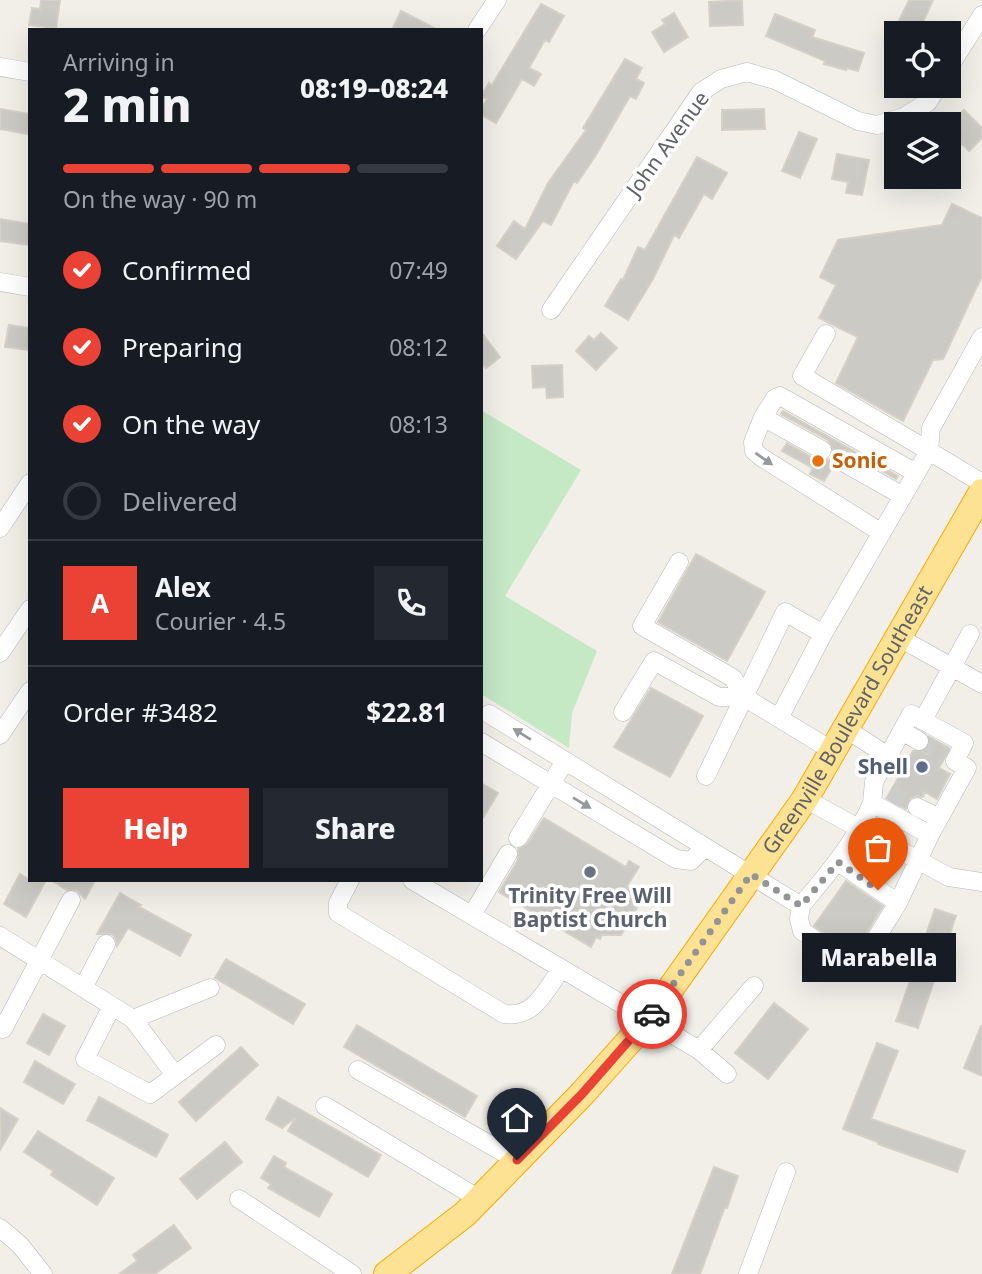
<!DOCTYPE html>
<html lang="en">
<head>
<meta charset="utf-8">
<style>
	body { margin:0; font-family:"Noto Sans",sans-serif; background:#242831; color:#f1f3f6; height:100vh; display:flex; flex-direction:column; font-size:26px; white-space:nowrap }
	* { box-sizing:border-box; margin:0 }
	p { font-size:23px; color:#9ea1a6 }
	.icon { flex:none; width:38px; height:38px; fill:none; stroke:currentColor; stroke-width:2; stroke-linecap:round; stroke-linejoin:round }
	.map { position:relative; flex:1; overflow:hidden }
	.drawer { position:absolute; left:28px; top:28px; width:455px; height:854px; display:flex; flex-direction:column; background:#171b24; border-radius:0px; box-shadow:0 7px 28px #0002 }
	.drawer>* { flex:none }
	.controls { position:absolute; left:884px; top:21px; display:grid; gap:14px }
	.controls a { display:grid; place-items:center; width:77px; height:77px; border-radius:0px; background:#171b24; box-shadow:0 7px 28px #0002; font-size:35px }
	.pin { position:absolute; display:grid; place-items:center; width:60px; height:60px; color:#fff; margin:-72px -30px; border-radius:50% 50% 50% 0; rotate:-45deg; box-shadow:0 0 7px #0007 }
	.pin .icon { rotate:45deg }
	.courier { position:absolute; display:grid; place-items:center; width:70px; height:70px; margin:-35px; border:5px solid #ea4335; border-radius:50%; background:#fff; color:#222; box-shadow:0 2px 9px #0007 }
	.bubble { position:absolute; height:49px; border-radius:0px; background:#171b24; box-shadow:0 7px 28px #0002; font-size:23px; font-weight:800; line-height:49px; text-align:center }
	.head em { font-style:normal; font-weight:800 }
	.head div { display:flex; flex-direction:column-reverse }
	.head { display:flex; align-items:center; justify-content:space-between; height:119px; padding:0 35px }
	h1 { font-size:46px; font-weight:800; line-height:52px }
	.bar { display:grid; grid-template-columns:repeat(4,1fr); gap:10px 7px; align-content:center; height:84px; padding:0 35px }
	.bar i { height:9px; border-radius:5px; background:#363941 }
	.bar .active { background:#ea4335 }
	.bar p { grid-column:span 4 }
	.line { display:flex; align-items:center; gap:18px; padding:0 35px; border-top:2px solid #363941 }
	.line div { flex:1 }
	.round { display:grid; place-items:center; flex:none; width:74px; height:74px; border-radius:0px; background:#242831 }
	ol { padding:0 35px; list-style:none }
	li { display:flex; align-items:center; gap:21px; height:77px }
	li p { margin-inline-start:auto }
	li .icon { padding:7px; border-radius:50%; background:#ea4335; color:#fff; stroke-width:4 }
	li:last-child { color:#9ea1a6 }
	li i { width:38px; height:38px; border:4px solid #363941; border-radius:50% }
	.action { display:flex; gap:14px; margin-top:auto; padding:14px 35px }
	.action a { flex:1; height:80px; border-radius:0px; background:#ea4335; color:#fff; font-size:28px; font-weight:800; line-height:80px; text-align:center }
	.action a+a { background:#242831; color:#f1f3f6 }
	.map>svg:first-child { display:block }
	.green { fill:#c5e8c5 }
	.building { fill:#cccac5; stroke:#d6d1c6; stroke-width:2 }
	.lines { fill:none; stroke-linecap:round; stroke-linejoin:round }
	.minor-tunnel { stroke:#ccccc8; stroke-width:18; stroke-dasharray:18 9; stroke-linecap:butt }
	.minor-casing { stroke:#b5b8bc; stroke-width:19 }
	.highway-casing { stroke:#f9ab00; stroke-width:28 }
	.minor { stroke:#fff; stroke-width:18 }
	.highway { stroke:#fde293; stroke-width:26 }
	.oneway { fill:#979a9d }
	.done { stroke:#929495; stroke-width:7; stroke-dasharray:0 12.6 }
	.route { stroke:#ea4335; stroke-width:9 }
	.food-dot { fill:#e8710a; stroke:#fff; stroke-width:2.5 }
	.service-dot { fill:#5c6f8a; stroke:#fff; stroke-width:2.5 }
	.worship-dot { fill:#6b7280; stroke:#fff; stroke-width:2.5 }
	.labels { text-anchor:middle; stroke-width:7; stroke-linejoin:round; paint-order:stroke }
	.street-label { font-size:21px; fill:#5f6368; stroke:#fff }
	.food-label { font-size:21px; font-weight:bold; fill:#c56008; stroke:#fff; text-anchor:start }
	.service-label { font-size:21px; font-weight:bold; fill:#4e5e75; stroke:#fff; text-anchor:end }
	.worship-label { font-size:21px; font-weight:bold; fill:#5b616d; stroke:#fff }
</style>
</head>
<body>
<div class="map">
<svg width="982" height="1274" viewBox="0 0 982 1274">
	<rect width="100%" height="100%" fill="#f1efe8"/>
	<path class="green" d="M 481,410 L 581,470 L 505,596 L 597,651 L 572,713 L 569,748 L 481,694 Z"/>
	<path class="building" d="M 41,0 L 60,0 L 56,28 L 29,25 L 32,8 L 40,9 Z
		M 742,0 L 743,25 L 710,26 L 709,2 Z
		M 909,0 L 933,0 L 918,33 L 904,33 L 895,29 Z
		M 541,4 L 564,16 L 549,42 L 545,40 L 529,68 L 541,74 L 534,86 L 522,79 L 496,123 L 481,115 L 481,109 L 487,99 L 481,96 L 489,83 L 492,85 Z
		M 401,11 L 438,30 L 392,30 Z
		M 674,13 L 688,37 L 664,52 L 652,32 L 665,24 L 662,20 Z
		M 775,14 L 815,30 L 812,37 L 864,53 L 858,71 L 847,68 L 846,70 L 824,64 L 825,61 L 766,36 Z
		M 625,59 L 642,68 L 636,79 L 644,83 L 636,99 L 630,96 L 596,155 L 577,183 L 574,181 L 551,225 L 543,221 L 516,259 L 497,246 L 514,221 L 525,229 L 548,183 L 586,130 L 583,128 Z
		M 0,109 L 30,114 L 28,134 L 0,129 Z
		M 764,109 L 765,129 L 722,130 L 722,110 Z
		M 964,110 L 982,128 L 982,138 L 969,151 L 948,130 L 948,125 Z
		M 799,132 L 817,139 L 800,178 L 782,171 Z
		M 837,154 L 869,160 L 862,195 L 846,193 L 848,182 L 832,179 Z
		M 697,157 L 727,173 L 712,199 L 704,194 L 679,238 L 674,235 L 653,279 L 628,320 L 605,306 L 621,279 L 623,280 L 638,247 L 645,250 Z
		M 952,204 L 982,218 L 982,276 L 943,359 L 933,360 L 903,421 L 836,383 L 858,337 L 819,318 L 836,285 L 820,277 L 838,240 L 942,225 Z
		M 0,219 L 30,224 L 30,245 L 0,241 Z
		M 9,325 L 30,328 L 30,350 L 5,347 Z
		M 481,332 L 500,357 L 486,368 L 481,362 Z
		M 601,333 L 617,348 L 596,370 L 576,351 L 589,336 L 594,340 Z
		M 562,365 L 563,397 L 547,398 L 546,387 L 533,388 L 532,366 Z
		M 783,411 L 898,476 L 896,479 L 845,450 L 833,450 L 828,440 L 781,414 Z
		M 787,443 L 816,460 L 828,460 L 832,468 L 824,481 L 810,474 L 813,468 L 782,451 Z
		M 696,554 L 765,592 L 727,661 L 658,622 Z
		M 651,688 L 703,716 L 670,777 L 614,747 Z
		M 929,737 L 949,748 L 939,768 L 950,774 L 937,799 L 925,792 L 923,797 L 916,796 L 910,798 L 906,809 L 887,798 L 913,751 L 925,750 L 929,746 Z
		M 481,783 L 498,793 L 481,821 Z
		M 544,818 L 626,867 L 629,861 L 639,867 L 627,886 L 637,908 L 621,935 L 602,935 L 600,939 L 596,937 L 591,947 L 499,892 L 518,860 L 518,849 L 527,844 Z
		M 20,874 L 30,880 L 46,880 L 26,917 L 4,904 Z
		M 51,880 L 95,880 L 85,899 L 77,890 L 67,890 Z
		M 846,881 L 883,906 L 854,953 L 814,926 Z
		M 120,893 L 141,905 L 139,907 L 191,935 L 180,956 L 128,928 L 117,946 L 116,939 L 112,934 L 97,934 Z
		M 935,909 L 956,916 L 918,1028 L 896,1021 Z
		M 226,959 L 305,1004 L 293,1024 L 215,978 Z
		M 774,1003 L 808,1029 L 768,1079 L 735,1053 Z
		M 43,1014 L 65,1026 L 49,1055 L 27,1043 Z
		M 357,1025 L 477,1096 L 465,1117 L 344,1047 Z
		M 981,1026 L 982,1026 L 982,1076 L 964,1068 Z
		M 877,1043 L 898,1051 L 871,1119 L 965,1151 L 957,1172 L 878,1144 L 878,1142 L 843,1129 Z
		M 241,1047 L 258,1065 L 196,1121 L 179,1102 Z
		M 35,1061 L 75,1084 L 63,1104 L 24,1082 Z
		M 99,1097 L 168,1135 L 156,1157 L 87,1120 Z
		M 278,1097 L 381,1155 L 368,1177 L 288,1131 L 296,1117 L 282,1128 L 266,1119 Z
		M 0,1108 L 18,1119 L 0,1150 Z
		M 38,1131 L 114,1178 L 97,1205 L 51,1175 L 53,1171 L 24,1152 Z
		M 225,1142 L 242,1162 L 197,1199 L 180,1179 Z
		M 274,1156 L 286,1163 L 284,1167 L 332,1194 L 319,1217 L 268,1188 L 271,1184 L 261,1178 Z
		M 714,1167 L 738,1176 L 727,1208 L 725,1207 L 700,1274 L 672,1274 Z
		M 174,1225 L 191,1248 L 155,1274 L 119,1274 L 137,1261 L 133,1255 Z"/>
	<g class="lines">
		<path class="minor-tunnel" d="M 919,741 L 946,757
			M 890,791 L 917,807"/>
		<defs>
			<path id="minor" d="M 477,30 L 497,0
				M 0,67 L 30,72
				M 948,69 L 982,15
				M 0,282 L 30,287
				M 551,310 L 701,92 L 721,79 L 747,72 L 775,80 L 858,121 L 877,125 L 904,117 L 928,102 L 938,86
				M 826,334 L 802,376 L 929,451 L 931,428 L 982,337
				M 763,417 L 775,398 L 780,396 L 916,473
				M 822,450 L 763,417 L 753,442 L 754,451 L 761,457 L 882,533
				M 839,460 L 903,496
				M 0,528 L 30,483
				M 679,562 L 642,626 L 733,678 L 744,697 L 833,751
				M 898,637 L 982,684
				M 0,653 L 30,609
				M 623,712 L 654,661 L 719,697 L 744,697
				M 489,714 L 801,906 C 828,873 855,843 872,803 L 930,835
				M 779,718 L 823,634 L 929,451 L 982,483
				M 923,720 L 970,634
				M 846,729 L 888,756
				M 902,731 L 919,741
				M 0,735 L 30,691
				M 481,742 L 676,859 L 691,861 L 705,847
				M 706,776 L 785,612 L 823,634
				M 805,799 L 949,877 L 982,882
				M 872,803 L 874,782 L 911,714 L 964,743 L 955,761 L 967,768 L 930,835 L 898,903
				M 917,807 L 939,818
				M 518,838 L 565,761
				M 350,880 L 338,903 L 338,913 L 504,1014 C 535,1018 545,991 561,969
				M 412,880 L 699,1050 L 754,986
				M 801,906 L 799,919 L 802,931 L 857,969 L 898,903 L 838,862
				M 472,915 L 508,854
				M 0,936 L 133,1019 L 175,1075
				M 83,988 L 106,944
				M 112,1006 L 85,1059 L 150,1094 L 216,1045
				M 133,1019 L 210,988
				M 3,1029 L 71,900
				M 699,1050 L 727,1074
				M 358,1070 L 517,1160
				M 325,1106 L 479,1199
				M 239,1199 L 352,1274
				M 0,1228 L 20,1245 L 43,1274
				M 748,1274 L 786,1172"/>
			<g id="highway">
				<path id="s1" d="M 387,1274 L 465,1214 L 582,1094 L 649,1019 L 805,799 L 982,492"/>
			</g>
		</defs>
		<use href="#minor" class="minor-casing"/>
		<use href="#highway" class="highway-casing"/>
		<use href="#minor" class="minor"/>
		<use href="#highway" class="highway"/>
	</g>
	<defs><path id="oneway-solid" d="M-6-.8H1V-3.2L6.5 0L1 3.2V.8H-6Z" transform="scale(1.75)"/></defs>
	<g class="oneway">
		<use href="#oneway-solid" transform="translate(764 459) rotate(35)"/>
		<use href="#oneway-solid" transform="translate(522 734) rotate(-148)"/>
		<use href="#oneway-solid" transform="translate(582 803) rotate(31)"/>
	</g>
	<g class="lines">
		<path class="done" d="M 652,1014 L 751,874 L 801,906 L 838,862 L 878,890"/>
		<path class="route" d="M 517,1160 L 582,1094 L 652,1014"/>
	</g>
	<circle class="food-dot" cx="818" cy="461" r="7"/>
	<circle class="service-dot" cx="922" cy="767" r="7"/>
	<circle class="worship-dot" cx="590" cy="872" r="7"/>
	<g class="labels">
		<g class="street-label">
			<text transform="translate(668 144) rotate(-54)" y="7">John Avenue</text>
			<text dy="7" stroke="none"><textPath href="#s1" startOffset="726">Greenville Boulevard Southeast</textPath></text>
		</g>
		<g class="food-label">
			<text x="832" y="468">Sonic</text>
		</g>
		<g class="service-label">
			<text x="908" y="774">Shell</text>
		</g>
		<g class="worship-label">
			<text x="590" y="903">Trinity Free Will<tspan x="590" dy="24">Baptist Church</tspan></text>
		</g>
	</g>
</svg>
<div class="controls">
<a><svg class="icon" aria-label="locate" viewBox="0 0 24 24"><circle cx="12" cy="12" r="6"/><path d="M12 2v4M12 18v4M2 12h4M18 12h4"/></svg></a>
<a><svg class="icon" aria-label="layers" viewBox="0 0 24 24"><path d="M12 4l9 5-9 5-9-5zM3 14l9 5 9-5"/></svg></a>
</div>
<div class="pin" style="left:878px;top:890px;background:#ea580c"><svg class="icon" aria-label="bag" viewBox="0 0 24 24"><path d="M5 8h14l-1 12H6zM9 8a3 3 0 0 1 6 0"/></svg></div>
<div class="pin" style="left:517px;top:1160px;background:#1f2937"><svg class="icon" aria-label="home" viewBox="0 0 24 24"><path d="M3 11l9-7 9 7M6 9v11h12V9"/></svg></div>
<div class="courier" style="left:652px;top:1014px"><svg class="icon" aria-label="car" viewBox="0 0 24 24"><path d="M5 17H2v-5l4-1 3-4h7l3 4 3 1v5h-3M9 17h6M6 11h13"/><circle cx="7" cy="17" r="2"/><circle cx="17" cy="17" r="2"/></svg></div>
<div class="bubble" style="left:802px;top:933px;width:154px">Marabella</div>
<section class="drawer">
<div class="head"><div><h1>2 min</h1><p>Arriving in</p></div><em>08:19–08:24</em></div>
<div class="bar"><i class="active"></i><i class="active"></i><i class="active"></i><i></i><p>On the way · 90 m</p></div>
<ol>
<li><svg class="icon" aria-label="check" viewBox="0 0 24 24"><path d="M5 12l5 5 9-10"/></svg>Confirmed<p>07:49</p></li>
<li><svg class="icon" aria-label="check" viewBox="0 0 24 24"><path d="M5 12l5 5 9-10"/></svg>Preparing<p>08:12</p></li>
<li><svg class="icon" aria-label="check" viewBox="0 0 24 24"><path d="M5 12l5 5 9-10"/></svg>On the way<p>08:13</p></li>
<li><i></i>Delivered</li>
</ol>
<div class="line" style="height:126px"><b class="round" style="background:#ea4335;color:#fff">A</b><div><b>Alex</b><p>Courier · 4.5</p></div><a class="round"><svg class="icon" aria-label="phone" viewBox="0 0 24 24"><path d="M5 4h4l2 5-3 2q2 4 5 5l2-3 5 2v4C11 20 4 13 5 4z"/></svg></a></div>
<div class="line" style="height:91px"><div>Order #3482</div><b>$22.81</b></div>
<div class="action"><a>Help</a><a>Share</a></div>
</section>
</div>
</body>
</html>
